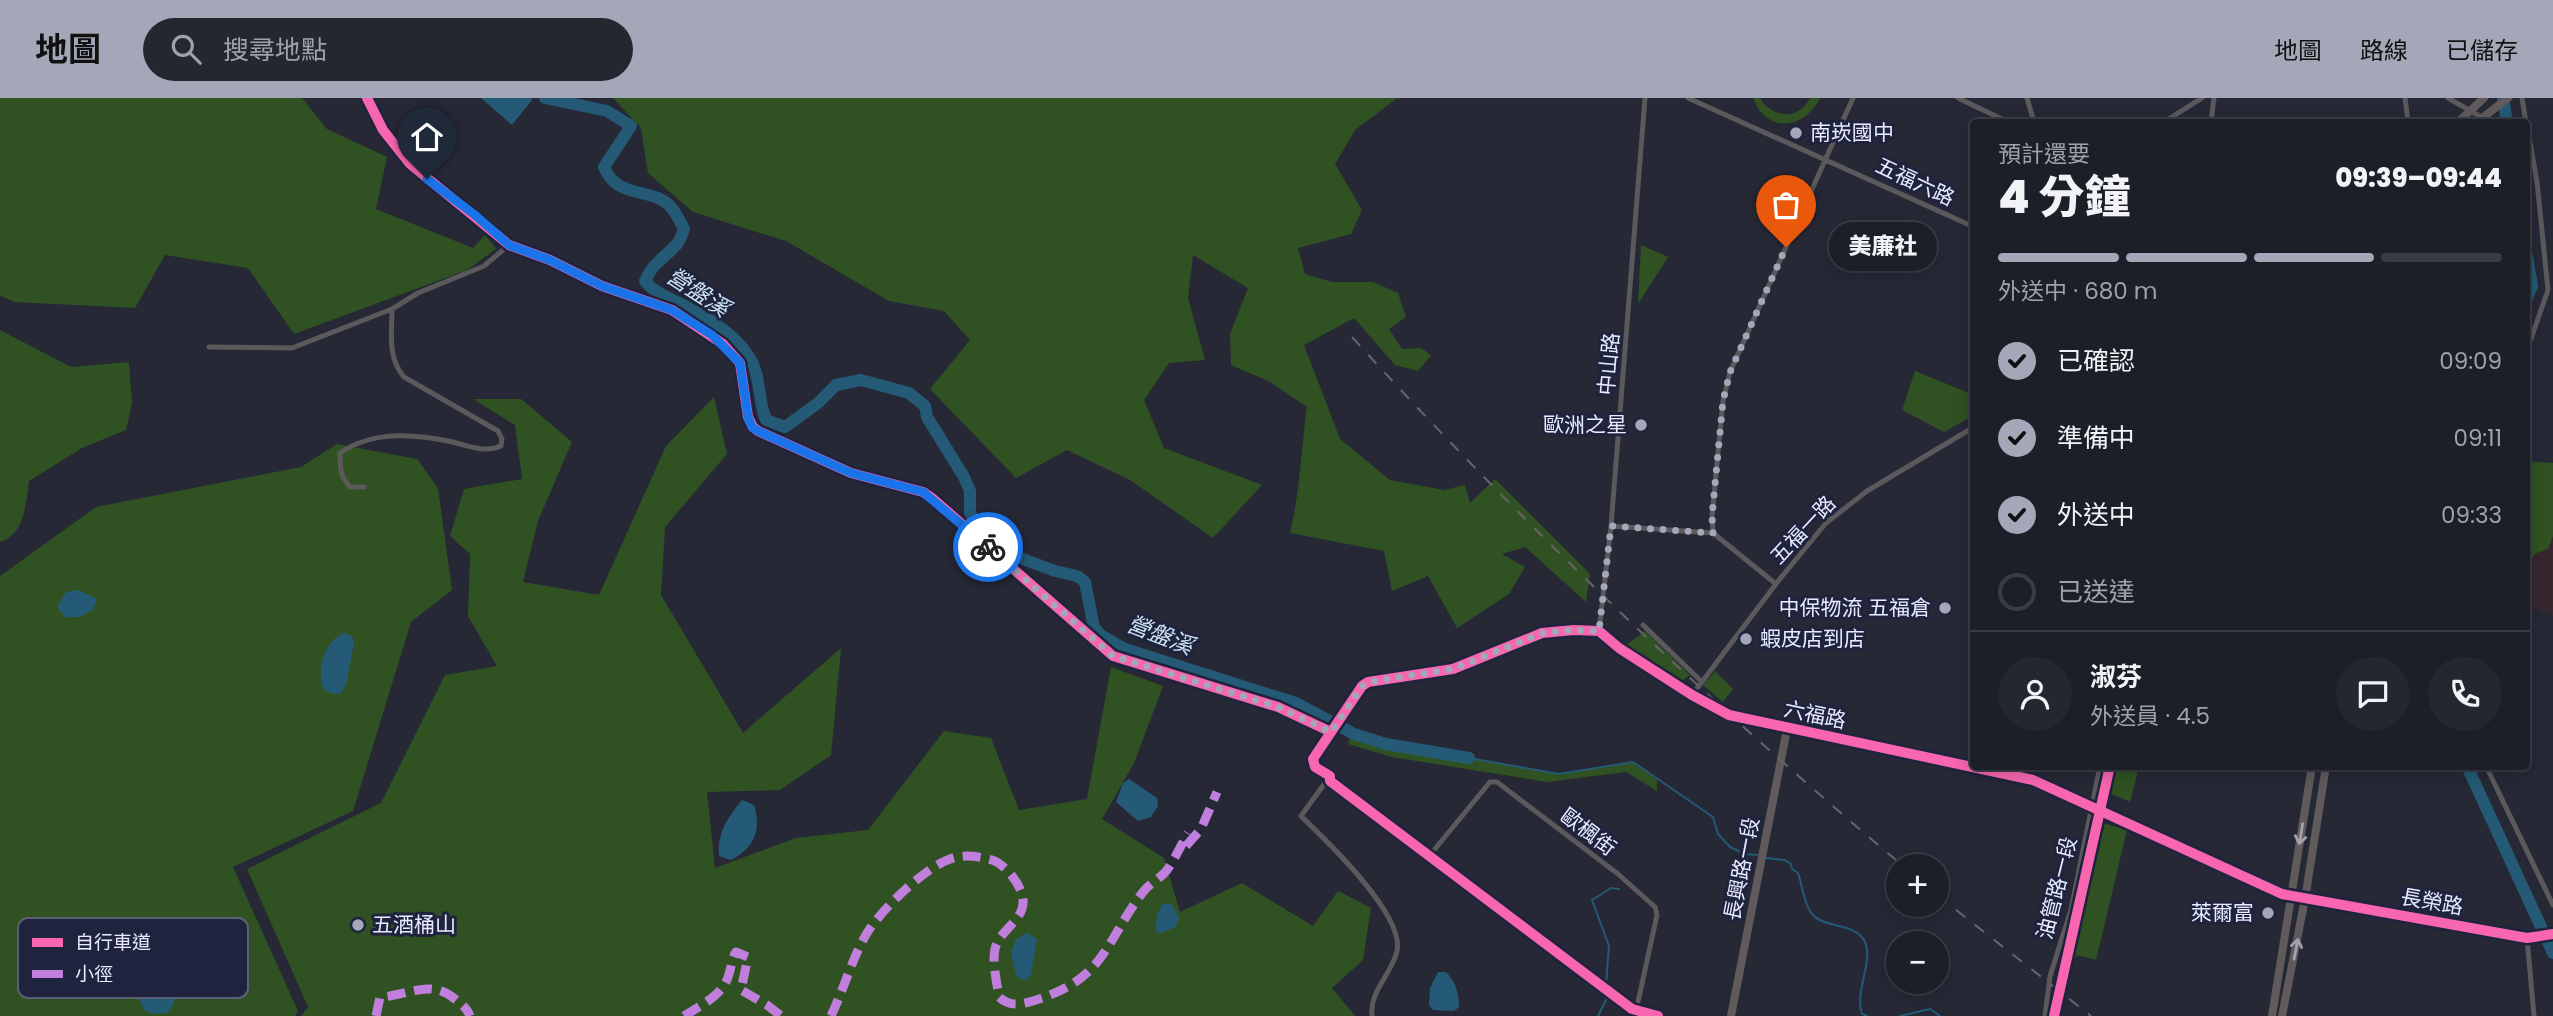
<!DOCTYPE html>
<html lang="zh-TW">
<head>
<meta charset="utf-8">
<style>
	body { margin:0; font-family:Poppins,"Noto Sans TC",sans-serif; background:#252730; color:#f1f3f6; height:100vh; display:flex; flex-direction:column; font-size:26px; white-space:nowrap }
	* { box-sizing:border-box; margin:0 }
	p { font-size:23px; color:#a0a2a8 }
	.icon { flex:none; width:38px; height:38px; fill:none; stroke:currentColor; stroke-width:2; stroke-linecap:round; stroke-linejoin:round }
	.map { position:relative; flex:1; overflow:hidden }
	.details { position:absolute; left:1970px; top:21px; width:560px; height:651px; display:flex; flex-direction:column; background:#1c1e28; border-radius:7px; box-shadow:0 4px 18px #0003,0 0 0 2px #3a3c45 }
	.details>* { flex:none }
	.tools { position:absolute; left:1886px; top:756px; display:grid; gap:14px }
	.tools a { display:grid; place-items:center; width:63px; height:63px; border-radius:50%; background:#1c1e28; box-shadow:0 4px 18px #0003,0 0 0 2px #3a3c45; font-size:35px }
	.pin { position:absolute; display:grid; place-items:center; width:60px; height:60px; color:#fff; margin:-72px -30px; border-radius:50% 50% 50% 0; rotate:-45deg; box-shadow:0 0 7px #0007 }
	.pin .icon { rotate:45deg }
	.courier { position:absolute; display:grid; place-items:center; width:70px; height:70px; margin:-35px; border:5px solid #1a73e8; border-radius:50%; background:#fff; color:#222; box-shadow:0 2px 9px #0007 }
	.bubble { position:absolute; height:49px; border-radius:24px; background:#1c1e28; box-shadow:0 4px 18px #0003,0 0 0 2px #3a3c45; font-size:23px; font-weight:800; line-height:49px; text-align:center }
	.head em { font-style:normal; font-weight:800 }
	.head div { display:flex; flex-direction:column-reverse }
	.head { display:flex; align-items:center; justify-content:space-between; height:119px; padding:0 28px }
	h1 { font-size:46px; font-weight:800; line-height:52px }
	.bar { display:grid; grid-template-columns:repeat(4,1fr); gap:10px 7px; align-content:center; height:84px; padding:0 28px }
	.bar i { height:9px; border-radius:5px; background:#3a3c45 }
	.bar .selected { background:#a3a7b7 }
	.bar p { grid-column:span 4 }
	.line { display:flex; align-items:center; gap:18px; padding:0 28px; border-top:2px solid #3a3c45 }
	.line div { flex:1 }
	.round { display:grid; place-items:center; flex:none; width:74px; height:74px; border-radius:37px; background:#252730 }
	ol { padding:0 28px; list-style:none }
	li { display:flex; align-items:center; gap:21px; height:77px }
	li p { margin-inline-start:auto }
	li .icon { padding:7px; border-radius:50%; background:#a3a7b7; color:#111; stroke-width:4 }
	li:last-child { color:#a0a2a8 }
	li i { width:38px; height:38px; border:4px solid #3a3c45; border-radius:50% }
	header { display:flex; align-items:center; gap:42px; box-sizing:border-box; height:98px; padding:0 35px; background:#a3a7b7; color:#111 }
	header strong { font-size:33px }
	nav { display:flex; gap:38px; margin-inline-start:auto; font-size:24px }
	.search { width:490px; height:63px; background:#252730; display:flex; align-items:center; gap:18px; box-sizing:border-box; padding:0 24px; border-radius:38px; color:#a0a2a8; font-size:26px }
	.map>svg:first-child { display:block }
	.commercial { fill:#36272f }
	.green { fill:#305222 }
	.water { fill:#245a75 }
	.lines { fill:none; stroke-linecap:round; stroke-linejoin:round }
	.stream { stroke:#245a75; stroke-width:2 }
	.river { stroke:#245a75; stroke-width:12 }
	.street { stroke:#5c595c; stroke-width:5 }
	.secondary { stroke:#605a5d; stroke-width:8 }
	.rail { stroke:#67656b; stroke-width:2; stroke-dasharray:12 12; stroke-linecap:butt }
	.quiet { stroke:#c07fdc; stroke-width:9; stroke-dasharray:18 9; stroke-linecap:butt }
	.cycleway-casing { stroke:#1f233d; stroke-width:15 }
	.cycleway { stroke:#f766af; stroke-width:10 }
	.oneway { stroke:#a4a2ad }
	.done { stroke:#a3a7b7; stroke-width:7; stroke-dasharray:0 12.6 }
	.route { stroke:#1a73e8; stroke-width:9 }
	.poi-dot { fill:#a3a7b7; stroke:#1f233d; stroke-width:2.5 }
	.labels { text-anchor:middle; stroke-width:6; stroke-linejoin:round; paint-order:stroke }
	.poi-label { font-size:21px; fill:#e7ebfd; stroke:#1f233d; text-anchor:start }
	.street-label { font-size:21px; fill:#e7ebfd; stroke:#1f233d }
	.water-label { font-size:23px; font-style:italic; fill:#cde5f3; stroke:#1f233d }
	.key { fill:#1f233d; stroke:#5b5f77; stroke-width:2 }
	.key-label { font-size:19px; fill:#e7ebfd }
</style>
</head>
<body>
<header>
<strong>地圖</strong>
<div class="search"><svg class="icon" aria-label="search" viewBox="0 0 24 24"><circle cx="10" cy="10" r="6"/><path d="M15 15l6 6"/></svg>搜尋地點</div>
<nav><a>地圖</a><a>路線</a><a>已儲存</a></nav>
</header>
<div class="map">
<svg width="2553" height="918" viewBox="0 0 2553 918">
	<rect width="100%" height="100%" fill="#262836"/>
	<path class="commercial" d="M 2553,438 L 2553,518 L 2527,507 L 2527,472 L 2534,456 L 2548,451 Z"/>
	<path class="green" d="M 0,0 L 302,0 L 327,31 L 387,59 L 376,111 L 473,150 L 485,137 L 496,151 L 467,172 L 294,236 L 248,170 L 165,157 L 135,210 L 15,204 L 0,198 Z
		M 613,0 L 1403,0 L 1396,1 L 1355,32 L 1335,66 L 1362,112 L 1351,136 L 1298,150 L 1305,176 L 1332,184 L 1373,184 L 1398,195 L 1406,219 L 1389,231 L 1402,251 L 1421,250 L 1431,257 L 1418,273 L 1395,267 L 1354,220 L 1304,247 L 1340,341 L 1390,382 L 1444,392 L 1465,387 L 1470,405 L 1495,381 L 1590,476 L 1586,504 L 1525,449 L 1502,456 L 1525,469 L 1509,496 L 1457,530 L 1428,478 L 1392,493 L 1384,453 L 1290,435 C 1300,394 1301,351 1307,309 L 1270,284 L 1231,267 L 1230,236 L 1248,190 L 1193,157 L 1188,200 L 1205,262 L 1169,265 L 1144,302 L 1164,350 L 1262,387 L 1213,440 L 1130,382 L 1067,352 L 1016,380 L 930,291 L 970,242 L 944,213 L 889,203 L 786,143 L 693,114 L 648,75 L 641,30 Z
		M 1753,0 L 1760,0 C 1772,21 1799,22 1810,0 L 1820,0 C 1804,32 1767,36 1753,0 Z
		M 1641,147 L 1668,159 L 1638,206 Z
		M 0,232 L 71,269 L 129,264 L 132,305 L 126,332 L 82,350 L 29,383 C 26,404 25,437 0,444 Z
		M 1915,273 L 1974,297 L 1974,317 L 1944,334 L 1902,312 Z
		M 714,299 L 727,356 L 665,429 L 661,497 L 743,635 L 841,550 L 831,657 L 780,692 L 707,694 L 715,770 L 796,740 L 868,732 L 944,633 L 991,640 L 1019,712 L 1087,701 L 1111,569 L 1163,588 L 1134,665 L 1102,721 L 1164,760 L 1180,814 L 1242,785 L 1313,828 L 1338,793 L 1371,810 L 1363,862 L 1332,890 L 1355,918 L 301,918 L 308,909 L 247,771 L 381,705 L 445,577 L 497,568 L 468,518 L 470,456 L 450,438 L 464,391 L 522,381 L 515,327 L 473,301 L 521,301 L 572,344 L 538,423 L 523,484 L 599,497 L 666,348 Z
		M 337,346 L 417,361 L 438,390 L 452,492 L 411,524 L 353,713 L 233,769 L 298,913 L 295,918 L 0,918 L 0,478 L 96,409 L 301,369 Z
		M 2527,363 L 2553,365 L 2553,438 L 2548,451 L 2534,456 L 2527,472 Z
		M 1645,533 L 1690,577 L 1679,585 L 1625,548 Z
		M 1715,573 L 1733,591 L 1723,604 L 1703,587 Z
		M 1351,636 L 1386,646 L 1559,676 L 1633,664 L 1657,682 L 1657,693 L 1626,674 L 1547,684 L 1392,659 L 1348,646 Z
		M 2106,669 L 2139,669 L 2130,704 L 2101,691 Z
		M 2099,724 L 2127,732 L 2096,862 L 2077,857 L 2072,865 L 2061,863 L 2086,754 L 2093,751 Z"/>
	<path class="water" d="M 481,0 L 532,0 L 532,2 L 512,27 Z
		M 79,492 L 97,501 L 93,512 L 79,519 L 65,519 L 57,509 L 66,494 Z
		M 345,535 L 352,538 L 354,545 L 346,587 L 341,595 L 333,596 L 324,592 C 316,573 323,542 345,535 Z
		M 1129,681 L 1157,700 L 1158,708 L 1151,719 L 1138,723 L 1116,704 L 1123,685 Z
		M 742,702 L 754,707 C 762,732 754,750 731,762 L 719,758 C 717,735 728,719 742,702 Z
		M 1164,805 L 1172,807 L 1179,820 L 1176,829 L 1157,836 C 1155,825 1156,814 1164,805 Z
		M 1027,835 L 1037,841 L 1031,877 L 1024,883 L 1016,877 L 1011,855 L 1016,841 Z
		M 1438,874 L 1446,874 C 1456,884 1459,895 1459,909 L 1454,913 L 1433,912 L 1429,907 L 1430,890 Z
		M 158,884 L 168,884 L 175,893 L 174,905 L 167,915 L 153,916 L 144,912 L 139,901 L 145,892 Z"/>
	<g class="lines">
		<path class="stream" d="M 1469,660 L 1559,676 L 1633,664 L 1713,719 L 1718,736 L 1730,749 L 1745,756 L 1758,757
			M 1766,760 L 1785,762 L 1791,766 L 1792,771 L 1798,775 C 1802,786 1804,807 1812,816 C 1825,831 1853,824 1864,842 C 1875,862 1854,892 1862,916 L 1867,918
			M 1606,886 L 1609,848 L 1592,802 L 1611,790 L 1619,791
			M 1598,918 L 1608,898
			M 1900,918 L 1930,911 L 1940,918"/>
		<path class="river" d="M 545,0 L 607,13 L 631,28 L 604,69 C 617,101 649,89 669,107 C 676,114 680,123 684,131 C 682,136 680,144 676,147 C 664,161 653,164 645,183 C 656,197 675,202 691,211 C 713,222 741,242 752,264 C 761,282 758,303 766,322 L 785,329 L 818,305 L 836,287 L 861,282 L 909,295 L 925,308 L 927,319 L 964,379 L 970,393 L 970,414 L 976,427 L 1015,458 L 1055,473 L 1077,478 L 1085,484 L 1094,530 L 1102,538 L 1125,551 L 1296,605 L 1354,636 L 1386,646 L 1469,660
			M 2503,0 L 2507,24
			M 2527,158 L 2532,188 L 2527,200
			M 2467,668 L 2553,855"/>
		<path class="street" d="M 1688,0 L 1974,129
			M 1958,0 L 2008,24
			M 2027,0 L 2034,24
			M 2405,0 L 2408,24
			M 2448,0 L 2483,20
			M 2522,0 L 2526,24
			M 2164,24 L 2202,0
			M 2211,24 L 2214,0
			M 2527,27 L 2537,84 L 2548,192 L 2527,252
			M 209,249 L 292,250 L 392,211
			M 364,389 L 350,389 C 340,378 340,370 340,355 C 373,332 415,336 453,344 C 469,348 485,355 501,348 L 502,341 L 498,333 L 404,279 C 387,259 392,235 392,211 L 418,195 L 484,168 L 509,147
			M 1611,428 L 1713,435
			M 1776,486 L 1713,435 L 1712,418 L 1723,303 L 1730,274 L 1853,0
			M 1643,527 L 1702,584
			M 1599,533 L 1611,428 L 1645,0
			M 1692,597 L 1779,482 L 1826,425 L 1867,393 L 1974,329
			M 2486,668 L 2553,807
			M 1330,678 L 1301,718 C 1326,742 1405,817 1397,853 C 1392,876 1369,893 1372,918
			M 1430,757 L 1490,684 L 1497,684 L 1618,776 L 1655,809 L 1657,817 L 1636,913
			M 2527,840 L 2534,918
			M 2045,918 L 2050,878 L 2071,812 L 2100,668"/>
		<path class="secondary" d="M 367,0 L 383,32 L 410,66 L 509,147 L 550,162 L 602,188 L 672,212 L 723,246 L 740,265 L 748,319 L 753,329 L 758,333 L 851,375 L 923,394 L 932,400 L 1113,558 L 1278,609 L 1331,634
			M 2458,24 L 2484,0
			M 2477,24 L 2508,0
			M 1658,918 L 1632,911 L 1330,683 L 1330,678 L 1315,669 L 1313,661 L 1362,588 L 1368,584 L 1453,571 L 1542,535 L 1574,532 L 1599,533 L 1619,550 L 1692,597 L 1729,617 L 2033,682 L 2282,796 L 2527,840 L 2553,836
			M 1731,918 L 1787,631
			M 2272,918 L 2312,668
			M 2282,918 L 2305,801 L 2326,668"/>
		<path class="rail" d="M 1352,239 C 1524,428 1708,604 1903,768
			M 1937,797 L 2091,918"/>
		<path class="quiet" d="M 1186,748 L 1201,731 L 1217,694
			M 376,918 L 380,899 C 408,898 430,880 455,901 C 462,907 467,910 470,918
			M 684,918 C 701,907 724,897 729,876 C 732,867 731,862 736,854 L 748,859 L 741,892 L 767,907 L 781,918
			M 831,918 C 844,891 852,860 867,835 C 881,812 924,770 950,761 C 964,756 977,758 992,762 C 1005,766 1022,787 1023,802 C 1025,822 999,832 995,851 C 992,865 997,885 999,899 C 1011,910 1024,906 1039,901 C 1106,879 1105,844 1143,794 C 1150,785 1161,780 1167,772 C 1175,761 1181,747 1188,735"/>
		<defs>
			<path id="cycleway" d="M 367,0 L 383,32 L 410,66 L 509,147 L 550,162 L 602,188 L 672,212 L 723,246 L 740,265 L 748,319 L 753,329 L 758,333 L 851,375 L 923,394 L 932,400 L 1113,558 L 1278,609 L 1331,634
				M 1658,918 L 1632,911 L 1330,683 L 1330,678 L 1315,669 L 1313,661 L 1362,588 L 1368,584 L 1453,571 L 1542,535 L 1574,532 L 1599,533 L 1619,550 L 1692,597 L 1729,617 L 2033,682 L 2282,796 L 2527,840 L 2553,836
				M 2054,918 L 2110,668"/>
		</defs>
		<use href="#cycleway" class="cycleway-casing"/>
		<use href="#cycleway" class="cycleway"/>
	</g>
	<defs><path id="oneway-shaft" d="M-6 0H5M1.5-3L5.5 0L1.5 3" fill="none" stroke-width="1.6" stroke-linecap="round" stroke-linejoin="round" transform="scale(1.75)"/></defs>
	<g class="oneway">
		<use href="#oneway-shaft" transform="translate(2301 736) rotate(99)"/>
		<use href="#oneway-shaft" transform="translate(2296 851) rotate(-79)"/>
	</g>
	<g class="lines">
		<path class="done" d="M 988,449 L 1113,558 L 1278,609 L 1331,634 L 1362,588 L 1368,584 L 1453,571 L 1542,535 L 1574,532 L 1599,533 L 1611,428 L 1713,435 L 1712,418 L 1723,303 L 1730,274 L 1786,149"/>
		<path class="route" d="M 427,81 L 475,117 L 509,147 L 550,162 L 602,188 L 672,212 L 712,237 L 740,265 L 748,319 L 752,329 L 758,333 L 851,375 L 923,394 L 988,449"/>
	</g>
	<g class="poi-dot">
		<circle cx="1796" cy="35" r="7"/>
		<circle cx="1641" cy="327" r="7"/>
		<circle cx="1945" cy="510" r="7"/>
		<circle cx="1746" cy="541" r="7"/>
		<circle cx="2268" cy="815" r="7"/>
		<circle cx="358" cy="827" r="7"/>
	</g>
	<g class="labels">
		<g class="poi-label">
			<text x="1810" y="42">南崁國中</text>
			<text x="1627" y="334" text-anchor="end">歐洲之星</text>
			<text x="1931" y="517" text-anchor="end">中保物流 五福倉</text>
			<text x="1760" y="548">蝦皮店到店</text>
			<text x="2254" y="822" text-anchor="end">萊爾富</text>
			<text x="372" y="834">五酒桶山</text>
		</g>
		<g class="street-label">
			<text transform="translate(1915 84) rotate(25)" y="7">五福六路</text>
			<text transform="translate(1609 266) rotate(-85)" y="7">中山路</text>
			<text transform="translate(1803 432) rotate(-47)" y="7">五福一路</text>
			<text transform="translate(1815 617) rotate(12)" y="7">六福路</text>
			<text transform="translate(1588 734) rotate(37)" y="7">歐楓街</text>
			<text transform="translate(1742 771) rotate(-79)" y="7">長興路一段</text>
			<text transform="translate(2057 790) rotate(-76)" y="7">油管路一段</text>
			<text transform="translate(2432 804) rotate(10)" y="7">長榮路</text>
		</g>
		<g class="water-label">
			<text transform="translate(698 194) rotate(33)" y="8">營盤溪</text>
			<text transform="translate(1160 537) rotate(21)" y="8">營盤溪</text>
		</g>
	</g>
	<rect x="18" y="820" width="230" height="80" rx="10" class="key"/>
	<rect x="32" y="840" width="31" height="9" fill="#f766af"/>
	<rect x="32" y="872" width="31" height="8" fill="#c07fdc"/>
	<g class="key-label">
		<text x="75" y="851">自行車道</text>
		<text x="75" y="883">小徑</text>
	</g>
</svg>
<div class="tools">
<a>+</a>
<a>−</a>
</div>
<div class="pin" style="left:1786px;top:149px;background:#ea580c"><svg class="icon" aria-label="bag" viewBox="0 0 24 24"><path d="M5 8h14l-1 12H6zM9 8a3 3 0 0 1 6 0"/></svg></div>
<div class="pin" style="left:427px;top:81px;background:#1f2937"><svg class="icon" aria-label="home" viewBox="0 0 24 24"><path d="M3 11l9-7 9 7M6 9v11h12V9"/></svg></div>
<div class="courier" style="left:988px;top:449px"><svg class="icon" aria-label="bike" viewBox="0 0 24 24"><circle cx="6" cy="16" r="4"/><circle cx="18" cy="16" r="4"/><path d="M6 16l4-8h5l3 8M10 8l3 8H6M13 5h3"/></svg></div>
<div class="bubble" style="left:1829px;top:124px;width:108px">美廉社</div>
<section class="details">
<div class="head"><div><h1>4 分鐘</h1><p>預計還要</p></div><em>09:39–09:44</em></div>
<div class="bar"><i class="selected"></i><i class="selected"></i><i class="selected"></i><i></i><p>外送中 · 680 m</p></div>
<ol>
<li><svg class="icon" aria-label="check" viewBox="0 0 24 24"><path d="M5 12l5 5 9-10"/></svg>已確認<p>09:09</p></li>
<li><svg class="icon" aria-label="check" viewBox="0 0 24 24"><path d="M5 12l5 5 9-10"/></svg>準備中<p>09:11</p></li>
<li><svg class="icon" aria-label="check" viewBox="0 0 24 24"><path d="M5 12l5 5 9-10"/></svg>外送中<p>09:33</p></li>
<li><i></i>已送達</li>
</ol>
<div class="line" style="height:126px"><a class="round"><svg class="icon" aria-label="person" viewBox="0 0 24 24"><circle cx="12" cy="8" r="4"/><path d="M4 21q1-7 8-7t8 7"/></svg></a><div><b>淑芬</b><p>外送員 · 4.5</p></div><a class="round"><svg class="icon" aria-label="chat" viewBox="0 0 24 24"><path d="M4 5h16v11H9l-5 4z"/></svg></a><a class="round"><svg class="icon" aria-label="phone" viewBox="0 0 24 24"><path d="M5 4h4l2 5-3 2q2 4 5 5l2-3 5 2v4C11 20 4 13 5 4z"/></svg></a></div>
</section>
</div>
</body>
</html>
